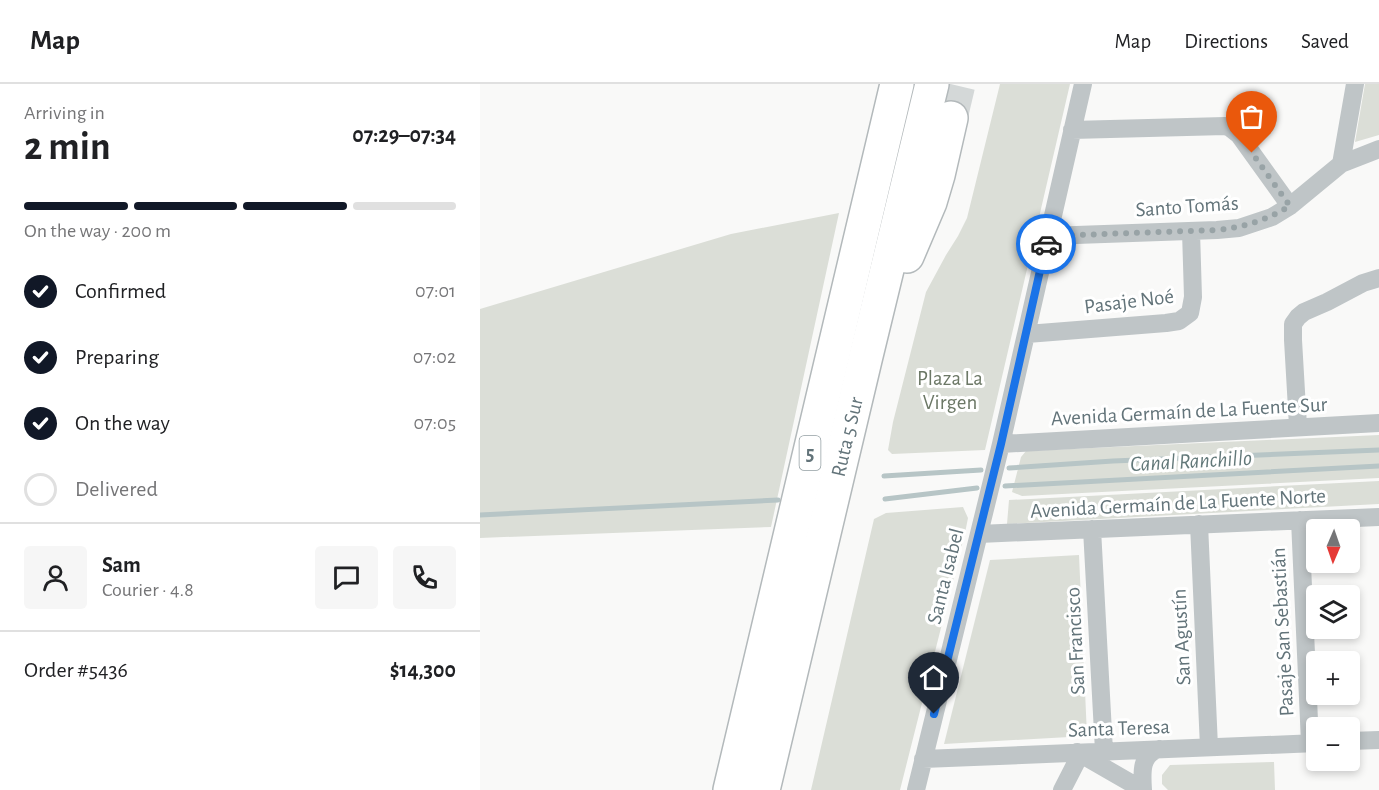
<!DOCTYPE html>
<html lang="en">
<head>
<meta charset="utf-8">
<style>
	body { margin:0; font-family:"Alegreya Sans",sans-serif; background:#f6f6f6; color:#202124; height:100vh; display:flex; flex-direction:column; font-size:22px; white-space:nowrap }
	* { box-sizing:border-box; margin:0 }
	p { font-size:20px; color:#757577 }
	.icon { flex:none; width:33px; height:33px; fill:none; stroke:currentColor; stroke-width:2; stroke-linecap:round; stroke-linejoin:round }
	.map { position:relative; flex:1; overflow:hidden }
	.details { display:flex; flex-direction:column; background:#fff; width:480px }
	.details>* { flex:none }
	.needle { width:39px; rotate:182deg }
	.fabs { position:absolute; left:826px; top:435px; display:grid; gap:12px }
	.fabs a { display:grid; place-items:center; width:54px; height:54px; border-radius:6px; background:#fff; box-shadow:0 3px 9px #0003; font-size:30px }
	.pin { position:absolute; display:grid; place-items:center; width:51px; height:51px; color:#fff; margin:-62px -26px; border-radius:50% 50% 50% 0; rotate:-45deg; box-shadow:0 0 6px #0007 }
	.pin .icon { rotate:45deg }
	.courier { position:absolute; display:grid; place-items:center; width:60px; height:60px; margin:-30px; border:4px solid #1a73e8; border-radius:50%; background:#fff; color:#222; box-shadow:0 2px 8px #0007 }
	.head em { font-style:normal; font-weight:700 }
	.head div { display:flex; flex-direction:column-reverse }
	.head { display:flex; align-items:center; justify-content:space-between; height:102px; padding:0 24px }
	h1 { font-size:39px; font-weight:700; line-height:45px }
	.bar { display:grid; grid-template-columns:repeat(4,1fr); gap:9px 6px; align-content:center; height:72px; padding:0 24px }
	.bar i { height:8px; border-radius:4px; background:#e0e0e0 }
	.bar .current { background:#111827 }
	.bar p { grid-column:span 4 }
	.line { display:flex; align-items:center; gap:15px; padding:0 24px; border-top:2px solid #e0e0e0 }
	.line div { flex:1 }
	.round { display:grid; place-items:center; flex:none; width:63px; height:63px; border-radius:6px; background:#f6f6f6 }
	ol { padding:0 24px; list-style:none }
	li { display:flex; align-items:center; gap:18px; height:66px }
	li p { margin-inline-start:auto }
	li .icon { padding:6px; border-radius:50%; background:#111827; color:#fff; stroke-width:4 }
	li:last-child { color:#757577 }
	li i { width:33px; height:33px; border:3px solid #e0e0e0; border-radius:50% }
	header { display:flex; align-items:center; gap:36px; box-sizing:border-box; height:84px; padding:0 30px; background:#fff; border-bottom:2px solid #e0e0e0 }
	header strong { font-size:28px }
	nav { display:flex; gap:33px; margin-inline-start:auto; font-size:21px }
	main { display:flex; flex:1; min-height:0 }
	.map>svg:first-child { display:block }
	.green { fill:#dbded7 }
	.lines { fill:none; stroke-linecap:round; stroke-linejoin:round }
	.stream { stroke:#b7c5c6; stroke-width:5 }
	.motorway-tunnel { stroke:#d4d8d8; stroke-width:33; stroke-dasharray:33 16; stroke-linecap:butt }
	.motorway-casing { stroke:#b3b9bb; stroke-width:36 }
	.minor { stroke:#bfc5c7; stroke-width:18 }
	.motorway { stroke:#fff; stroke-width:33 }
	.done { stroke:#98a3a6; stroke-width:6; stroke-dasharray:0 10.8 }
	.route { stroke:#1a73e8; stroke-width:8 }
	.labels { text-anchor:middle; stroke-width:6; stroke-linejoin:round; paint-order:stroke }
	.shield { fill:#fff; stroke:#929ea2; stroke-width:1.5 }
	.shield-label { font-size:20px; font-weight:bold; fill:#63747a }
	.street-label { font-size:21px; fill:#63747a; stroke:#fff }
	.park-label { font-size:21px; fill:#6c7866; stroke:#fff }
	.water-label { font-size:22px; font-style:italic; fill:#627879; stroke:#fff }
</style>
</head>
<body>
<header>
<strong>Map</strong>
<nav><a>Map</a><a>Directions</a><a>Saved</a></nav>
</header>
<main>
<section class="details">
<div class="head"><div><h1>2 min</h1><p>Arriving in</p></div><em>07:29–07:34</em></div>
<div class="bar"><i class="current"></i><i class="current"></i><i class="current"></i><i></i><p>On the way · 200 m</p></div>
<ol>
<li><svg class="icon" aria-label="check" viewBox="0 0 24 24"><path d="M5 12l5 5 9-10"/></svg>Confirmed<p>07:01</p></li>
<li><svg class="icon" aria-label="check" viewBox="0 0 24 24"><path d="M5 12l5 5 9-10"/></svg>Preparing<p>07:02</p></li>
<li><svg class="icon" aria-label="check" viewBox="0 0 24 24"><path d="M5 12l5 5 9-10"/></svg>On the way<p>07:05</p></li>
<li><i></i>Delivered</li>
</ol>
<div class="line" style="height:108px"><a class="round"><svg class="icon" aria-label="person" viewBox="0 0 24 24"><circle cx="12" cy="8" r="4"/><path d="M4 21q1-7 8-7t8 7"/></svg></a><div><b>Sam</b><p>Courier · 4.8</p></div><a class="round"><svg class="icon" aria-label="chat" viewBox="0 0 24 24"><path d="M4 5h16v11H9l-5 4z"/></svg></a><a class="round"><svg class="icon" aria-label="phone" viewBox="0 0 24 24"><path d="M5 4h4l2 5-3 2q2 4 5 5l2-3 5 2v4C11 20 4 13 5 4z"/></svg></a></div>
<div class="line" style="height:78px"><div>Order #5436</div><b>$14,300</b></div>
</section>
<div class="map">
<svg width="899" height="706" viewBox="0 0 899 706">
	<rect width="100%" height="100%" fill="#f9f9f8"/>
	<path class="green" d="M 520,0 L 590,0 L 505,366 L 412,370 L 408,366 L 413,338 L 446,208 L 466,171 L 478,152 L 487,134 Z
		M 885,0 L 899,0 L 899,51 L 875,58 Z
		M 359,129 L 291,443 L 0,454 L 0,225 L 251,150 Z
		M 899,351 L 899,394 L 542,412 L 532,408 L 541,373 L 546,367 Z
		M 899,397 L 899,420 L 527,440 L 529,416 Z
		M 483,423 L 488,434 L 485,449 L 420,706 L 331,706 L 394,435 L 406,429 Z
		M 599,471 L 607,652 L 464,660 L 510,476 Z
		M 794,678 L 795,706 L 688,706 L 682,700 L 682,691 L 690,681 Z"/>
	<g class="lines">
		<path class="stream" d="M 529,384 L 633,377 L 899,366
			M 404,392 L 501,386
			M 525,402 L 899,382
			M 405,415 L 497,404
			M 0,431 L 298,416"/>
		<path class="motorway-tunnel" d="M 471,34 L 479,0"/>
		<defs>
			<g id="motorway">
				<path d="M 427,172 L 450,118 L 458,91 L 471,34"/>
				<path d="M 250,706 L 417,0"/>
				<path id="s1" d="M 283,706 L 385,276 L 452,0"/>
			</g>
		</defs>
		<use href="#motorway" class="motorway-casing"/>
		<path class="minor" d="M 592,46 L 745,42 L 750,44 L 759,51 L 810,122
			M 861,80 L 875,0
			M 568,152 L 737,146 L 759,144 L 792,133 L 810,122 L 861,80 L 899,65
			M 547,250 L 686,239 L 699,237 L 710,229 L 713,213 L 711,147
			M 818,342 L 813,256 L 813,240 L 818,233 L 824,228 L 847,218 L 883,199 L 899,194
			M 521,360 L 899,339
			M 820,436 L 830,659
			M 719,440 L 729,663
			M 612,445 L 624,667
			M 499,450 L 899,433
			M 870,657 L 899,656
			M 597,668 L 663,706
			M 443,675 L 837,659
			M 436,706 L 521,360 L 603,0
			M 582,706 L 600,671
			M 663,706 C 662,689 660,671 679,665"/>
		<use href="#motorway" class="motorway"/>
	</g>
	<g class="lines">
		<path class="done" d="M 566,160 L 568,152 L 737,146 C 766,143 786,136 810,122 L 772,69"/>
		<path class="route" d="M 454,630 L 521,360 L 566,160"/>
	</g>
	<g class="labels">
		<rect class="shield" x="319.5" y="352" width="21" height="34" rx="4.5"/>
		<g class="shield-label">
			<text x="330" y="376">5</text>
		</g>
		<g class="street-label">
			<text transform="translate(707 122) rotate(-4)" y="7">Santo Tomás</text>
			<text transform="translate(649 217) rotate(-7)" y="7">Pasaje Noé</text>
			<text transform="translate(709 327) rotate(-3)" y="7">Avenida Germaín de La Fuente Sur</text>
			<text dy="7" stroke="none"><textPath href="#s1" startOffset="363">Ruta 5 Sur</textPath></text>
			<text transform="translate(698 419) rotate(-3)" y="7">Avenida Germaín de La Fuente Norte</text>
			<text transform="translate(465 492) rotate(-76)" y="7">Santa Isabel</text>
			<text transform="translate(802 548) rotate(-93)" y="7">Pasaje San Sebastián</text>
			<text transform="translate(701 553) rotate(-93)" y="7">San Agustín</text>
			<text transform="translate(595 557) rotate(-93)" y="7">San Francisco</text>
			<text transform="translate(639 644) rotate(-2)" y="7">Santa Teresa</text>
		</g>
		<g class="park-label">
			<text x="470" y="301">Plaza La<tspan x="470" dy="24">Virgen</tspan></text>
		</g>
		<g class="water-label">
			<text transform="translate(711 376) rotate(-3)" y="8">Canal Ranchillo</text>
		</g>
	</g>
</svg>
<div class="fabs">
<a><svg class="needle" viewBox="-14 -14 28 28"><path d="M0-13l5 13h-10z" fill="#e53935"/><path d="M0 13l5-13h-10z" fill="#757577"/></svg></a>
<a><svg class="icon" aria-label="layers" viewBox="0 0 24 24"><path d="M12 4l9 5-9 5-9-5zM3 14l9 5 9-5"/></svg></a>
<a>+</a>
<a>−</a>
</div>
<div class="pin" style="left:772px;top:69px;background:#ea580c"><svg class="icon" aria-label="bag" viewBox="0 0 24 24"><path d="M5 8h14l-1 12H6zM9 8a3 3 0 0 1 6 0"/></svg></div>
<div class="pin" style="left:454px;top:630px;background:#1f2937"><svg class="icon" aria-label="home" viewBox="0 0 24 24"><path d="M3 11l9-7 9 7M6 9v11h12V9"/></svg></div>
<div class="courier" style="left:566px;top:160px"><svg class="icon" aria-label="car" viewBox="0 0 24 24"><path d="M5 17H2v-5l4-1 3-4h7l3 4 3 1v5h-3M9 17h6M6 11h13"/><circle cx="7" cy="17" r="2"/><circle cx="17" cy="17" r="2"/></svg></div>
</div>
</main>
</body>
</html>
